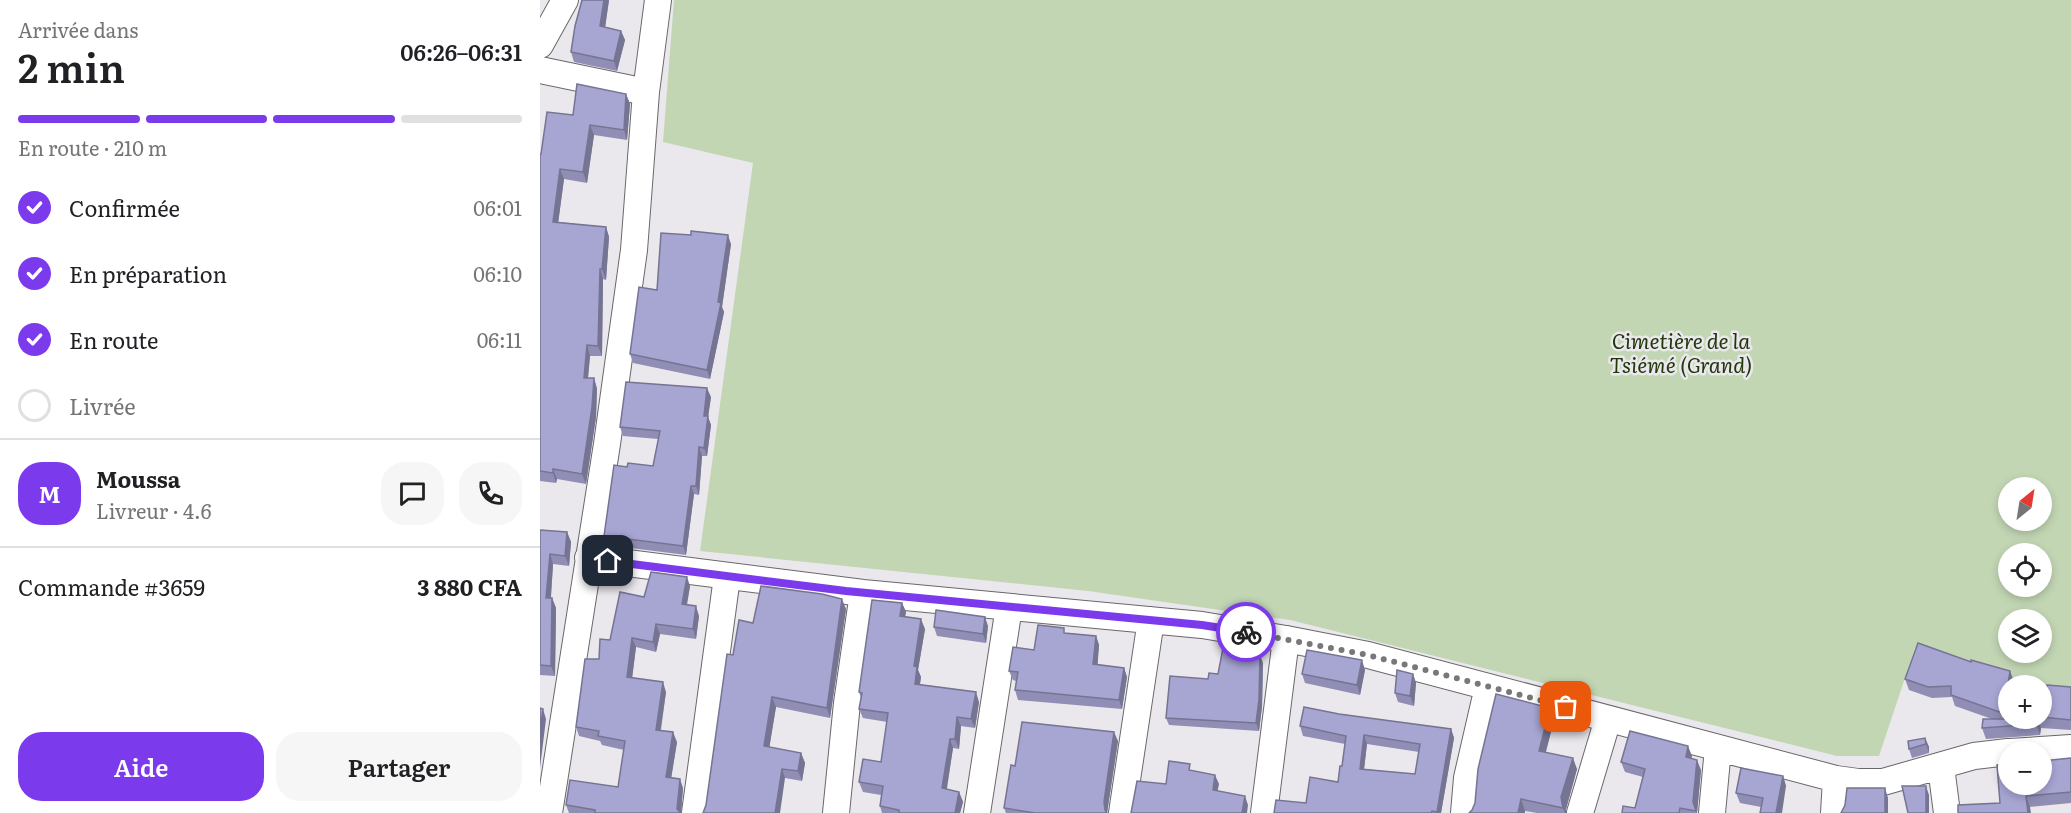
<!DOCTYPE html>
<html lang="fr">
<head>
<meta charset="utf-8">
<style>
	body { margin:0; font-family:Literata,serif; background:#f6f6f6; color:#202124; height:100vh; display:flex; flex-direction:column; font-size:22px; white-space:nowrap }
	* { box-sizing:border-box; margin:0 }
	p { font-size:20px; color:#757577 }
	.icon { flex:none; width:33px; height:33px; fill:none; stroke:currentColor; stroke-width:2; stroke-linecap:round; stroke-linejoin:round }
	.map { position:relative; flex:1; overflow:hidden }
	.panel { display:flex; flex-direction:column; background:#fff; width:540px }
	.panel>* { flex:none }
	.needle { width:39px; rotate:30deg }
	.fabs { position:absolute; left:1458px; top:477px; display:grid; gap:12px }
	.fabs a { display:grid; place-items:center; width:54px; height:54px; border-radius:50%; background:#fff; box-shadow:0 3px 9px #0003; font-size:30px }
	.pin { position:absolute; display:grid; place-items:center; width:51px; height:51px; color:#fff; margin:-26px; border-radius:12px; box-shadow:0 3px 9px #0006 }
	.courier { position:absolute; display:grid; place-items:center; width:60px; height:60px; margin:-30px; border:4px solid #7c3aed; border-radius:50%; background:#fff; color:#222; box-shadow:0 2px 8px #0007 }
	.head em { font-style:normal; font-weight:600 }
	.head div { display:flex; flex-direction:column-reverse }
	.head { display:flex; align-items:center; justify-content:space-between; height:102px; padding:0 18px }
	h1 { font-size:39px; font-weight:600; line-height:45px }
	.bar { display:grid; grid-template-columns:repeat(4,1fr); gap:9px 6px; align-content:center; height:72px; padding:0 18px }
	.bar i { height:8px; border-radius:4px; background:#e0e0e0 }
	.bar .selected { background:#7c3aed }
	.bar p { grid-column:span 4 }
	.line { display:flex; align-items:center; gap:15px; padding:0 18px; border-top:2px solid #e0e0e0 }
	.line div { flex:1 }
	.round { display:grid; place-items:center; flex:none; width:63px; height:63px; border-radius:24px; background:#f6f6f6 }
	ol { padding:0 18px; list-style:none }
	li { display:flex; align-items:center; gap:18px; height:66px }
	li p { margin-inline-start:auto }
	li .icon { padding:6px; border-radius:50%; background:#7c3aed; color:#fff; stroke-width:4 }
	li:last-child { color:#757577 }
	li i { width:33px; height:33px; border:3px solid #e0e0e0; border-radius:50% }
	.action { display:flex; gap:12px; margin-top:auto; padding:12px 18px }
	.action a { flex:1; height:69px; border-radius:24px; background:#7c3aed; color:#fff; font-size:24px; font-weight:600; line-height:69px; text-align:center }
	.action a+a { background:#f6f6f6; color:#202124 }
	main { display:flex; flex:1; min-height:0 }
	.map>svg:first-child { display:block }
	.green { fill:#c2d6b4; fill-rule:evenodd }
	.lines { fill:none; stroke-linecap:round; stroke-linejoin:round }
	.minor-casing { stroke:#6a676b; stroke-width:28 }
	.minor { stroke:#fff; stroke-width:26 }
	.wall { fill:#908eb5; fill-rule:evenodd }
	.shaded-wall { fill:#757493 }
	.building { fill:#a7a5d2; stroke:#757493; stroke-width:1.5; fill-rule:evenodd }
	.done { stroke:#797779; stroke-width:6; stroke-dasharray:0 10.8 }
	.route { stroke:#7c3aed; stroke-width:8 }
	.labels { text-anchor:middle; stroke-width:5; stroke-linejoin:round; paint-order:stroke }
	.park-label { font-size:21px; font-style:italic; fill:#20380a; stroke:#ebe8ed }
</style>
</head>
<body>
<main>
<section class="panel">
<div class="head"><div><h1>2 min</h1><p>Arrivée dans</p></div><em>06:26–06:31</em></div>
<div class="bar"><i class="selected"></i><i class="selected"></i><i class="selected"></i><i></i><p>En route · 210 m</p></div>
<ol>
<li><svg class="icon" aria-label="check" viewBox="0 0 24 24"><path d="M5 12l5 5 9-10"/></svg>Confirmée<p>06:01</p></li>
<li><svg class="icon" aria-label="check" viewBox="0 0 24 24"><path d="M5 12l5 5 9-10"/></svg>En préparation<p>06:10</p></li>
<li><svg class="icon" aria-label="check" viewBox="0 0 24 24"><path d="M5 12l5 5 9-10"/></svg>En route<p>06:11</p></li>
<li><i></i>Livrée</li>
</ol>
<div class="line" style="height:108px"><b class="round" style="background:#7c3aed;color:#fff">M</b><div><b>Moussa</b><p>Livreur · 4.6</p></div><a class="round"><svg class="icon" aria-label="chat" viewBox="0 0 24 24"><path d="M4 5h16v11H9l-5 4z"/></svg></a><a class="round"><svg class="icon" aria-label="phone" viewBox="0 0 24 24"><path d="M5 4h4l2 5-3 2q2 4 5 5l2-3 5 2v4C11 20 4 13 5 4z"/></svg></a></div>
<div class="line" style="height:78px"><div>Commande #3659</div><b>3 880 CFA</b></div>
<div class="action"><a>Aide</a><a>Partager</a></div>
</section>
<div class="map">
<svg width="1531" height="813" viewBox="0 0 1531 813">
	<rect width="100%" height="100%" fill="#ebe8ed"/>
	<path class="green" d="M 134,0 L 1531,0 L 1531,695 L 1375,648 L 1339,756 L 1297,756 L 750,620 L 548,591 L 160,551 L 213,163 L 123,142 ZM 1468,488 L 1502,488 L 1502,520 L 1468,520 ZM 1468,554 L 1502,554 L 1502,586 L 1468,586 ZM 1468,620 L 1502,620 L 1502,652 L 1468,652 Z"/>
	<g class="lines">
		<defs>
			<path id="minor" d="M 0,45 L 25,0
				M 0,70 L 106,92
				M 48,558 L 323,593 L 662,625 L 746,639 L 828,655 L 1296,779 L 1318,782 L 1343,782 L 1434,756 L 1468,752
				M 1470,752 L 1531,748
				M 1401,767 L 1407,813
				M 9,813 L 67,444 L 94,250 L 106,92 L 118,0
				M 155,813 L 187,577
				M 296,813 L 307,703 L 323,593
				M 437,813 L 469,607
				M 582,813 L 611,620
				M 724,813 L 746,639
				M 924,813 L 927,778 L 948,687
				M 1040,813 L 1068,719
				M 1172,813 L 1178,748
				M 1294,813 L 1296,779"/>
		</defs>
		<use href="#minor" class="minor-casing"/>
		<use href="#minor" class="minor"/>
	</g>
	<path class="wall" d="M 69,0 L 65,27 L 81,31 L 85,40 L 77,71 L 34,62 L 31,52 Z
		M 86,94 L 90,104 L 87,140 L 54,135 L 47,183 L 24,179 L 18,222 L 66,227 L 69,237 L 66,280 L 63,279 L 62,356 L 50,356 L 48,378 L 54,378 L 57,389 L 56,417 L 46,484 L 17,479 L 16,483 L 0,481 L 0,154 L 1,154 L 33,115 Z
		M 191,244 L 182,307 L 184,312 L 170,379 L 93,363 L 90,354 L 117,290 Z
		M 171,397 L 168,417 L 171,425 L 167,456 L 162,456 L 159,495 L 154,494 L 146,555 L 67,545 L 64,536 L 87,467 L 113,466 L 118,439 L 83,436 L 80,427 Z
		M 0,530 L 27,532 L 31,542 L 29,566 L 13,564 L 11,598 L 12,598 L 16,608 L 15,676 L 0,675 Z
		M 150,586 L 147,605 L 159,616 L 156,639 L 120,634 L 116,652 L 96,647 L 92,678 L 126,692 L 121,730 L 137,742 L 131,777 L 143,788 L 141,813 L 29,813 L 26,805 L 78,787 L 84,750 L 62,745 L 60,741 L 39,736 L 36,727 L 59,659 L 70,640 L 104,597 Z
		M 362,603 L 366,612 L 365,617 L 385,629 L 378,670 L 381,677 L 380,685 L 439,702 L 435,728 L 421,726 L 419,749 L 413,748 L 407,789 L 419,792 L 423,802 L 420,813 L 342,813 L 340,806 L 341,795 L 323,792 L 319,782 L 341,762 L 347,722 L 323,718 L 319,709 L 321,698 L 319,692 Z
		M 306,609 L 290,718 L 236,707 L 229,747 L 261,753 L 265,763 L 262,781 L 245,778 L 166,805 L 193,655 L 213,623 Z
		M 448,626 L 446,643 L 397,636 L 394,627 Z
		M 526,633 L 556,636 L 559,645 L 557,665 L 584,668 L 587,677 L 582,709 L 478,700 L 475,690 L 476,681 L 473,680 L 469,671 L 494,650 Z
		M 1431,662 L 1470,671 L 1474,682 L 1468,686 L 1468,718 L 1502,718 L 1502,695 L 1506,695 L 1531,687 L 1531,730 L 1501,728 L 1500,735 L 1446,739 L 1442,728 L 1452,719 L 1415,706 L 1412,697 L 1392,698 L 1369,690 L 1365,679 Z
		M 723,663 L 722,707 L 719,731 L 629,725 L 626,718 L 678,674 Z
		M 825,670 L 820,695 L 765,683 L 762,674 Z
		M 873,674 L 876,683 L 874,706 L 858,702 L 855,693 Z
		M 1010,708 L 1014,720 L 1006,752 L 1037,769 L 1026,809 L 1026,813 L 997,813 L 985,811 L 932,810 Z
		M 799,714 L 911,729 L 914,738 L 901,813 L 734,813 L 766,803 L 798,782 L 802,766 L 805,744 L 763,736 L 760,726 ZM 827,744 L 879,752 L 875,774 L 824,769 Z
		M 1385,738 L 1389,747 L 1389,753 L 1372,758 L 1369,749 Z
		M 578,741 L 567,813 L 466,813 L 464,808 L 475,766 Z
		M 1152,756 L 1151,758 L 1161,770 L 1157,813 L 1082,813 L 1095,808 L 1103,777 L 1085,772 L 1081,762 Z
		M 1531,758 L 1531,803 L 1490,807 L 1460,803 Z
		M 1243,776 L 1246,786 L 1221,807 L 1200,803 L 1196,793 Z"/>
	<path class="shaded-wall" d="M 64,0 L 69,0 L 64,35 L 60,26 Z
		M 81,31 L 85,40 L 77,71 L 74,61 Z
		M 86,94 L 90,104 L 87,140 L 84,130 Z
		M 50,125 L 54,135 L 47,183 L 43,172 Z
		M 20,169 L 24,179 L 17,232 L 13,222 Z
		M 66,227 L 69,237 L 66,280 L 62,269 Z
		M 188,235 L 191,244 L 182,307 L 184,312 L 170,379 L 167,370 L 178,302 Z
		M 60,269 L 63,279 L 62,356 L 58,346 Z
		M 47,345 L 50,356 L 47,388 L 44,378 Z
		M 54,378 L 57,389 L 56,417 L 46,484 L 42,474 Z
		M 167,388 L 171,397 L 168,417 L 171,425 L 167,456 L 164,448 L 164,416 Z
		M 159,447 L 162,456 L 159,495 L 156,486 Z
		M 13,469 L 17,479 L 16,483 L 13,473 Z
		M 151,486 L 154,494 L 146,555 L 143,546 Z
		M 27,532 L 31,542 L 29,566 L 25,556 Z
		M 10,554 L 13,564 L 10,608 L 6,598 Z
		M 147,577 L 150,586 L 145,614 L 142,604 Z
		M 12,598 L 16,608 L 15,676 L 11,666 Z
		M 302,599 L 306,609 L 290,718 L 287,708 Z
		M 362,603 L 366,612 L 363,626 L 360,616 Z
		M 156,606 L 159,616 L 156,639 L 153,629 Z
		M 445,617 L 448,626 L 446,643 L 443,634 Z
		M 381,619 L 385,629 L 378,670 L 381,677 L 378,694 L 375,684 L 374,666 Z
		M 116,624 L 120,634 L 116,652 L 113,642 Z
		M 556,636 L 559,645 L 557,674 L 553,664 Z
		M 92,638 L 96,647 L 91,687 L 87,677 Z
		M 720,655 L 723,663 L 722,707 L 719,731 L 716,723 Z
		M 822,660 L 825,670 L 820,695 L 817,685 Z
		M 584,668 L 587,677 L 582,709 L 579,700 Z
		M 1470,671 L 1474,682 L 1473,686 L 1468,686 L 1468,695 L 1467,690 Z
		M 873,674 L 876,683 L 874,706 L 870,696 Z
		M 123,682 L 126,692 L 119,739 L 116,730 Z
		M 436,692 L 439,702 L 435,728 L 431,719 Z
		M 232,697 L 236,707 L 228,756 L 224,746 Z
		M 1010,708 L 1014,720 L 1003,762 L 999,751 Z
		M 3,709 L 6,719 L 0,768 L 0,729 Z
		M 417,717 L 421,726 L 419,749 L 415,739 Z
		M 1497,718 L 1501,728 L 1500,735 L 1496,724 Z
		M 911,729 L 914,738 L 901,813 L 897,813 Z
		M 133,732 L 137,742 L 130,786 L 126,777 Z
		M 574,732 L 578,741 L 567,813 L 566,813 L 564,802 Z
		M 824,735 L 827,744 L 823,778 L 820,769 Z
		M 1385,738 L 1389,747 L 1389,753 L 1386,744 Z
		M 410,739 L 413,748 L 405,798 L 402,788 Z
		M 1148,746 L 1152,756 L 1149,767 L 1146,757 Z
		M 261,753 L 265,763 L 262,781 L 258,771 Z
		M 1033,758 L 1037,769 L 1026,809 L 1026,813 L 1025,813 L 1023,808 L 1021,797 Z
		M 1157,760 L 1161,770 L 1157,813 L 1153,802 Z
		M 242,769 L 245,778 L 240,813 L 235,813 Z
		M 675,775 L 679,784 L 676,799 L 673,790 Z
		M 1243,776 L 1246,786 L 1242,813 L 1236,813 Z
		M 140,779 L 143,788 L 141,813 L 137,809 Z
		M 1386,786 L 1389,795 L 1389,813 L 1386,813 Z
		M 1345,788 L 1348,798 L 1348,813 L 1345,813 Z
		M 419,792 L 423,802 L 420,813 L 415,813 Z
		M 705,796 L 708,805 L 707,813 L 702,813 Z
		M 1486,796 L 1490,807 L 1491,813 L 1488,813 Z
		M 981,799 L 985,811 L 985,813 L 978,813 Z"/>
	<path class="building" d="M 42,0 L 64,0 L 60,26 L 81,31 L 74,61 L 31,52 L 35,26 Z
		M 37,84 L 86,94 L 84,130 L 50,125 L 43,172 L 20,169 L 13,222 L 66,227 L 62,269 L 60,269 L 58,346 L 47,345 L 44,378 L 54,378 L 52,407 L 42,474 L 13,469 L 13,473 L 0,471 L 0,154 L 1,154 L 7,112 L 33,115 Z
		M 151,231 L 188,235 L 178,302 L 181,303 L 167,370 L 90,354 L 99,287 L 117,290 L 121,233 L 151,235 Z
		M 86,382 L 167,388 L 164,416 L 168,416 L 164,448 L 159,447 L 156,486 L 151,486 L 143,546 L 64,536 L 74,465 L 87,467 L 88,463 L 113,466 L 120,431 L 80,427 Z
		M 0,530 L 27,532 L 25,556 L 10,554 L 6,598 L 12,598 L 11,666 L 0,665 Z
		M 111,572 L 147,577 L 142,604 L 156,606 L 153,629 L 116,624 L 113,642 L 92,638 L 87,677 L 123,682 L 116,730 L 133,732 L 126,777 L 140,779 L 137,809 L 141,813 L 55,813 L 55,810 L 26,805 L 30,780 L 78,787 L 85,741 L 58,736 L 59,731 L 36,727 L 45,659 L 59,659 L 60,639 L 70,640 L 80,592 L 104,597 Z
		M 221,586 L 282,594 L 302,599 L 287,708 L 232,697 L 224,746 L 261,753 L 258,771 L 242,769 L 235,813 L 163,813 L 166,805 L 187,654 L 193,655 L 199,620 L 213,623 Z
		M 332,600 L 362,603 L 360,616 L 381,619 L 374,666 L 377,667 L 375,684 L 436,692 L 431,719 L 417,717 L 415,739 L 410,739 L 402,788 L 419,792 L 415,813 L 359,813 L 359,810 L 340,806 L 343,786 L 319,782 L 323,759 L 341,762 L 348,713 L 319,709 L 322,693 L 319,692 Z
		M 396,610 L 445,617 L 443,634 L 394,627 Z
		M 498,625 L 524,628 L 524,633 L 556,636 L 553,664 L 584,668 L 579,700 L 475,690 L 478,672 L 469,671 L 473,647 L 494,650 Z
		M 1378,643 L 1431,662 L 1431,660 L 1470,671 L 1467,690 L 1468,690 L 1468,715 L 1411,695 L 1411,686 L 1388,687 L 1365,679 Z
		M 683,648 L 720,655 L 719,699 L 716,723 L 626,718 L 630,676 L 668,679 L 669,673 L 678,674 Z
		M 767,650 L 822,660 L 817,685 L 762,674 Z
		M 857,670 L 873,674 L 870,696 L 855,693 Z
		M 1507,685 L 1531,687 L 1531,720 L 1502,717 L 1502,695 L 1506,695 Z
		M 956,694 L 1010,708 L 999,751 L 1033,758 L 1021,797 L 1023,808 L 981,799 L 978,813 L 929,813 L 932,810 L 935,803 L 938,769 Z
		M 764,707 L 799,714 L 911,729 L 897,812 L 892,811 L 891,813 L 734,813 L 736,800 L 766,803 L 770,777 L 798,782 L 800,766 L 802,766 L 806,736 L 760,726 ZM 824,735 L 880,744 L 875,774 L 820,769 Z
		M 0,708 L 3,709 L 0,729 Z
		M 1479,718 L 1497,718 L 1496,724 L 1442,728 L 1443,719 L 1480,719 Z
		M 482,722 L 574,732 L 564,802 L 565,810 L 567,813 L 495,813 L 464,808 L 471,765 L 475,766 Z
		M 1090,731 L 1148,746 L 1146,757 L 1157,760 L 1153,802 L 1156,811 L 1140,808 L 1139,813 L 1082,813 L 1083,806 L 1095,808 L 1105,769 L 1081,762 Z
		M 1385,738 L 1386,744 L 1369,749 L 1368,741 Z
		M 1531,758 L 1531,792 L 1486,796 L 1488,813 L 1418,813 L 1418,805 L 1460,803 L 1457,765 L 1468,764 L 1468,784 L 1502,784 L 1502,761 Z
		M 629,761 L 650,764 L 649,770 L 675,775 L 673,790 L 705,796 L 702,813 L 591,813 L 597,781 L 626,784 Z
		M 1201,768 L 1243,776 L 1236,813 L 1220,813 L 1223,798 L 1196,793 Z
		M 1362,786 L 1386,786 L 1386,813 L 1368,813 Z
		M 1307,788 L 1345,788 L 1345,813 L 1301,813 L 1305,805 Z"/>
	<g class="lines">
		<path class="done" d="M 706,632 L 828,655 L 1026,707"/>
		<path class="route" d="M 68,561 L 306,591 L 662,625 L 706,632"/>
	</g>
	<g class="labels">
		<g class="park-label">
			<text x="1141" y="349">Cimetière de la<tspan x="1141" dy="24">Tsiémé (Grand)</tspan></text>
		</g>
	</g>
</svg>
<div class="fabs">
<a><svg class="needle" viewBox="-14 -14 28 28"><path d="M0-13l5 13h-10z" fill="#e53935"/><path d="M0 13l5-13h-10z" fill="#757577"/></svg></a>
<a><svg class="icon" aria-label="locate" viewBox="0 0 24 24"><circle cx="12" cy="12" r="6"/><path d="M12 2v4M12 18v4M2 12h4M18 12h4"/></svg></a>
<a><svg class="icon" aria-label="layers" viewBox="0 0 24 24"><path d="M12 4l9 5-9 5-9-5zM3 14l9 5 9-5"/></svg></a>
<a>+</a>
<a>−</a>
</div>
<div class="pin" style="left:1026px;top:707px;background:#ea580c"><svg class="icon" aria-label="bag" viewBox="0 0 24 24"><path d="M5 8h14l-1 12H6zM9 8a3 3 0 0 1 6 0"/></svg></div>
<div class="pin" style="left:68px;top:561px;background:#1f2937"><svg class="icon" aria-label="home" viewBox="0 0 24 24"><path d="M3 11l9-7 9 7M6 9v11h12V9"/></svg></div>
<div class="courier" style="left:706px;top:632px"><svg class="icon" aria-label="bike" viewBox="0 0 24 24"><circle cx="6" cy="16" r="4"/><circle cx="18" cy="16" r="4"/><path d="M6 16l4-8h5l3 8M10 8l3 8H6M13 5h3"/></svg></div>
</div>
</main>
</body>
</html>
